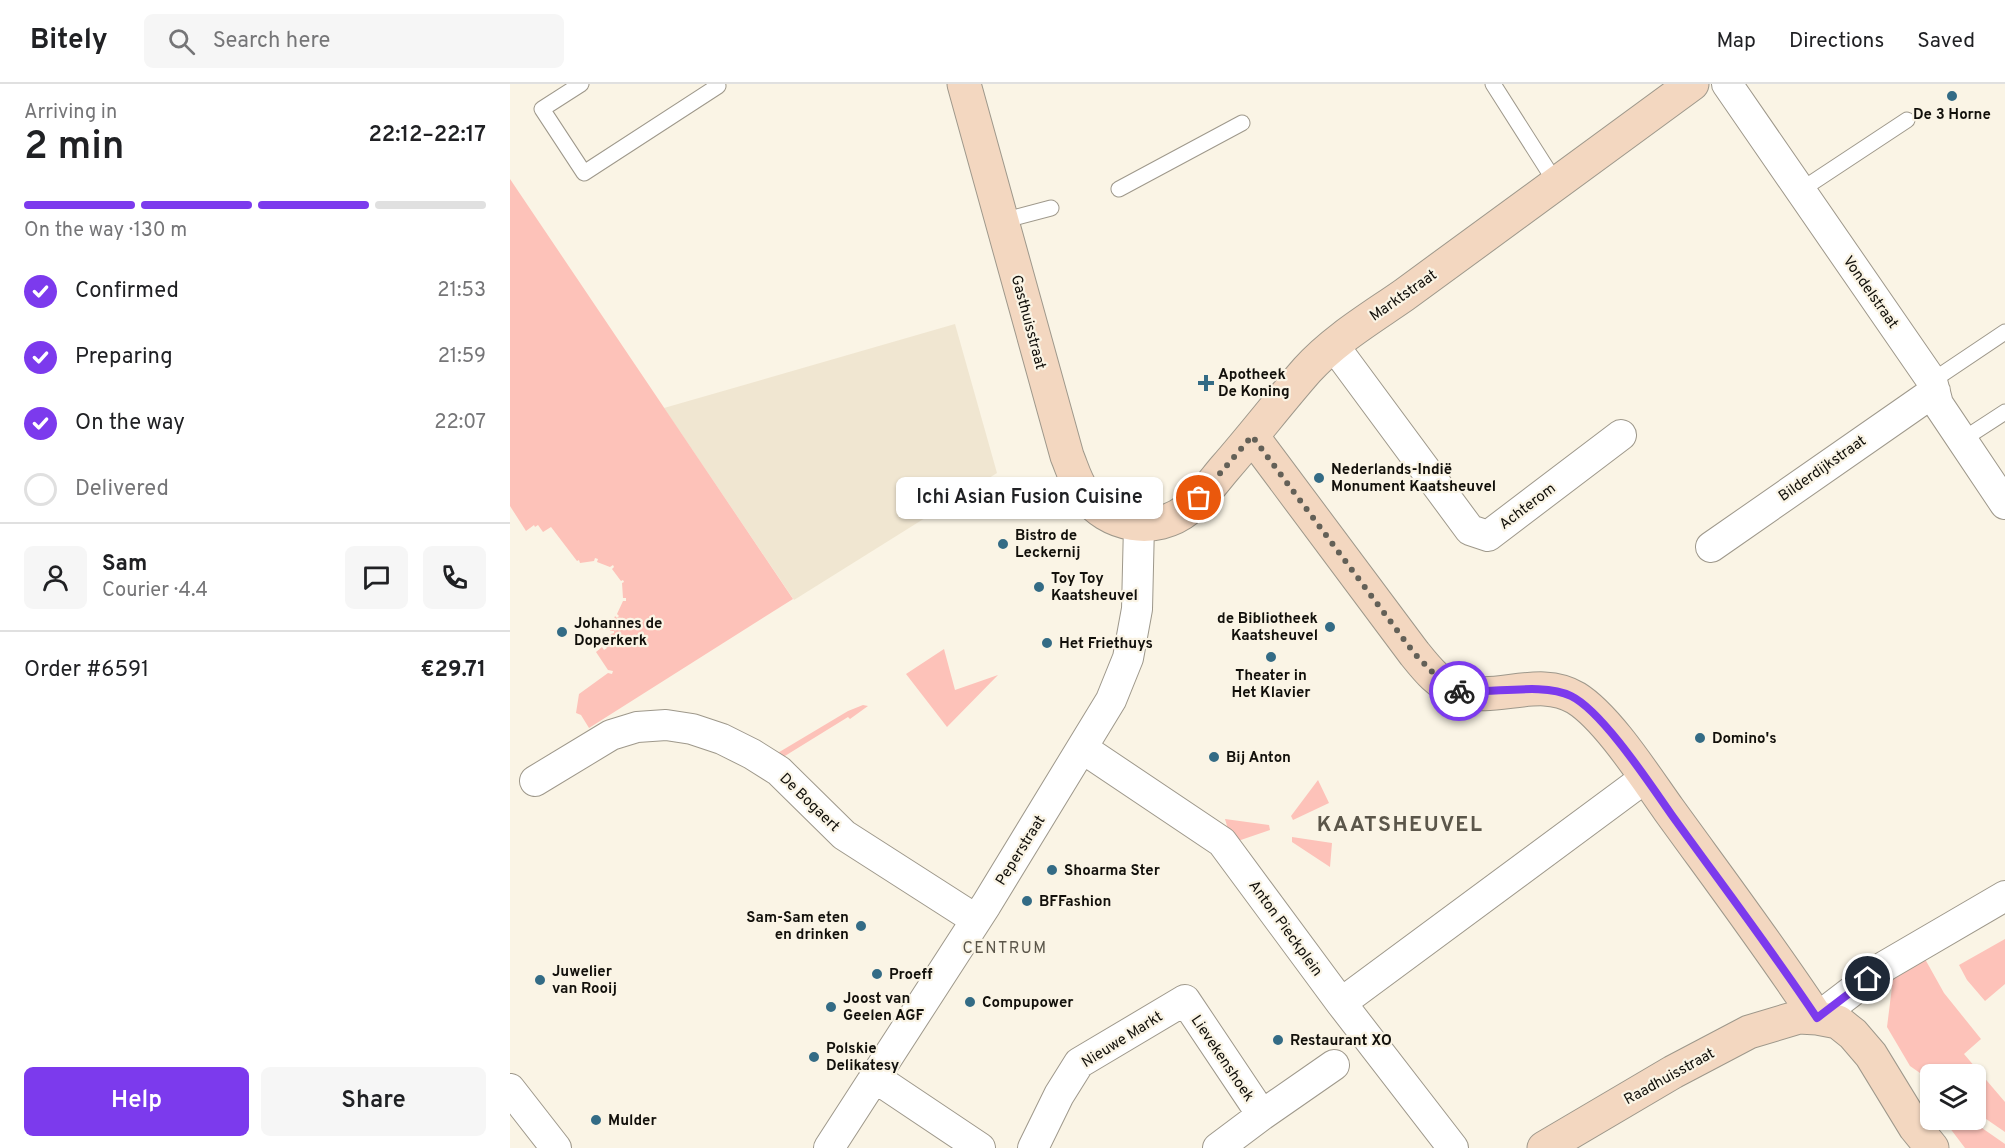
<!DOCTYPE html>
<html lang="en">
<head>
<meta charset="utf-8">
<style>
	body { margin:0; font-family:Overpass,sans-serif; background:#f6f6f6; color:#202124; height:100vh; display:flex; flex-direction:column; font-size:22px; white-space:nowrap }
	* { box-sizing:border-box; margin:0 }
	p { font-size:20px; color:#757577 }
	.icon { flex:none; width:33px; height:33px; fill:none; stroke:currentColor; stroke-width:2; stroke-linecap:round; stroke-linejoin:round }
	.map { position:relative; flex:1; overflow:hidden }
	.side { display:flex; flex-direction:column; background:#fff; width:510px }
	.side>* { flex:none }
	.controls { position:absolute; left:1410px; top:980px; display:grid; gap:12px }
	.controls a { display:grid; place-items:center; width:66px; height:66px; border-radius:9px; background:#fff; box-shadow:0 2px 4px #0004; font-size:30px }
	.pin { position:absolute; display:grid; place-items:center; width:51px; height:51px; color:#fff; margin:-26px; border:3px solid #fff; border-radius:50%; box-shadow:0 2px 6px #0007 }
	.courier { position:absolute; display:grid; place-items:center; width:60px; height:60px; margin:-30px; border:4px solid #7c3aed; border-radius:50%; background:#fff; color:#222; box-shadow:0 2px 8px #0007 }
	.bubble { position:absolute; height:42px; border-radius:9px; background:#fff; box-shadow:0 2px 4px #0004; font-size:20px; font-weight:600; line-height:42px; text-align:center }
	.head em { font-style:normal; font-weight:600 }
	.head div { display:flex; flex-direction:column-reverse }
	.head { display:flex; align-items:center; justify-content:space-between; height:102px; padding:0 24px }
	h1 { font-size:39px; font-weight:600; line-height:45px }
	.bar { display:grid; grid-template-columns:repeat(4,1fr); gap:9px 6px; align-content:center; height:72px; padding:0 24px }
	.bar i { height:8px; border-radius:4px; background:#e0e0e0 }
	.bar .active { background:#7c3aed }
	.bar p { grid-column:span 4 }
	.line { display:flex; align-items:center; gap:15px; padding:0 24px; border-top:2px solid #e0e0e0 }
	.line div { flex:1 }
	.round { display:grid; place-items:center; flex:none; width:63px; height:63px; border-radius:9px; background:#f6f6f6 }
	ol { padding:0 24px; list-style:none }
	li { display:flex; align-items:center; gap:18px; height:66px }
	li p { margin-inline-start:auto }
	li .icon { padding:6px; border-radius:50%; background:#7c3aed; color:#fff; stroke-width:4 }
	li:last-child { color:#757577 }
	li i { width:33px; height:33px; border:3px solid #e0e0e0; border-radius:50% }
	.primary-button { display:flex; gap:12px; margin-top:auto; padding:12px 24px }
	.primary-button a { flex:1; height:69px; border-radius:9px; background:#7c3aed; color:#fff; font-size:24px; font-weight:600; line-height:69px; text-align:center }
	.primary-button a+a { background:#f6f6f6; color:#202124 }
	header { display:flex; align-items:center; gap:36px; box-sizing:border-box; height:84px; padding:0 30px; background:#fff; border-bottom:2px solid #e0e0e0 }
	header strong { font-size:28px }
	nav { display:flex; gap:33px; margin-inline-start:auto; font-size:21px }
	.search { width:420px; height:54px; background:#f6f6f6; display:flex; align-items:center; gap:15px; box-sizing:border-box; padding:0 21px; border-radius:9px; color:#757577; font-size:22px }
	main { display:flex; flex:1; min-height:0 }
	.map>svg:first-child { display:block }
	.built { fill:#f0e6d1 }
	.green { fill:#fdc2b9 }
	.lines { fill:none; stroke-linecap:round; stroke-linejoin:round }
	.lane-casing { stroke:#9e988b; stroke-width:17 }
	.street-casing { stroke:#9e988b; stroke-width:32 }
	.secondary-casing { stroke:#9e988b; stroke-width:35 }
	.lane { stroke:#fff; stroke-width:15 }
	.street { stroke:#fff; stroke-width:30 }
	.secondary { stroke:#f3d7c0; stroke-width:33 }
	.done { stroke:#636057; stroke-width:6; stroke-dasharray:0 10.8 }
	.route { stroke:#7c3aed; stroke-width:8 }
	.poi-dot { fill:#336b85; stroke:#faf4e5; stroke-width:2 }
	.labels { text-anchor:middle; stroke-width:4.5; stroke-linejoin:round; paint-order:stroke }
	.poi-label { font-size:15px; font-weight:bold; fill:#12100b; stroke:#faf4e5; text-anchor:start }
	.street-label { font-size:15px; fill:#12100b; stroke:#faf4e5 }
	.neighbourhood-label { font-size:16px; letter-spacing:1.5px; fill:#5b564a; stroke:#faf4e5 }
	.district-label { font-size:21px; font-weight:bold; letter-spacing:1.5px; fill:#5b564a; stroke:#faf4e5 }
</style>
</head>
<body>
<header>
<strong>Bitely</strong>
<div class="search"><svg class="icon" aria-label="search" viewBox="0 0 24 24"><circle cx="10" cy="10" r="6"/><path d="M15 15l6 6"/></svg>Search here</div>
<nav><a>Map</a><a>Directions</a><a>Saved</a></nav>
</header>
<main>
<section class="side">
<div class="head"><div><h1>2 min</h1><p>Arriving in</p></div><em>22:12–22:17</em></div>
<div class="bar"><i class="active"></i><i class="active"></i><i class="active"></i><i></i><p>On the way · 130 m</p></div>
<ol>
<li><svg class="icon" aria-label="check" viewBox="0 0 24 24"><path d="M5 12l5 5 9-10"/></svg>Confirmed<p>21:53</p></li>
<li><svg class="icon" aria-label="check" viewBox="0 0 24 24"><path d="M5 12l5 5 9-10"/></svg>Preparing<p>21:59</p></li>
<li><svg class="icon" aria-label="check" viewBox="0 0 24 24"><path d="M5 12l5 5 9-10"/></svg>On the way<p>22:07</p></li>
<li><i></i>Delivered</li>
</ol>
<div class="line" style="height:108px"><a class="round"><svg class="icon" aria-label="person" viewBox="0 0 24 24"><circle cx="12" cy="8" r="4"/><path d="M4 21q1-7 8-7t8 7"/></svg></a><div><b>Sam</b><p>Courier · 4.4</p></div><a class="round"><svg class="icon" aria-label="chat" viewBox="0 0 24 24"><path d="M4 5h16v11H9l-5 4z"/></svg></a><a class="round"><svg class="icon" aria-label="phone" viewBox="0 0 24 24"><path d="M5 4h4l2 5-3 2q2 4 5 5l2-3 5 2v4C11 20 4 13 5 4z"/></svg></a></div>
<div class="line" style="height:78px"><div>Order #6591</div><b>€29.71</b></div>
<div class="primary-button"><a>Help</a><a>Share</a></div>
</section>
<div class="map">
<svg width="1495" height="1064" viewBox="0 0 1495 1064">
	<rect width="100%" height="100%" fill="#faf4e5"/>
	<path class="built" d="M 445,240 L 487,389 L 284,516 L 154,324 Z"/>
	<path class="green" d="M 0,95 L 283,515 L 79,644 L 71,631 L 66,629 L 69,610 L 98,589 L 102,590 L 103,587 L 98,586 L 86,568 L 92,563 L 94,566 L 97,564 L 95,562 L 101,550 L 104,549 L 104,547 L 100,547 L 105,532 L 107,534 L 109,532 L 107,530 L 113,517 L 116,517 L 116,514 L 113,514 L 112,499 L 114,498 L 113,496 L 111,497 L 102,485 L 104,483 L 103,481 L 100,483 L 87,478 L 88,475 L 85,474 L 84,477 L 70,479 L 69,476 L 67,477 L 41,443 L 33,448 L 28,441 L 25,443 L 24,441 L 16,447 L 0,422 Z
		M 434,565 L 445,606 L 488,591 L 437,643 L 396,590 Z
		M 353,621 L 358,622 L 340,635 L 338,633 L 270,675 L 266,670 L 338,627 Z
		M 808,696 L 819,719 L 783,736 L 781,732 Z
		M 715,735 L 759,741 L 760,746 L 722,759 Z
		M 782,753 L 822,759 L 820,783 L 782,758 Z
		M 1495,855 L 1495,900 L 1475,917 L 1457,896 L 1449,881 Z
		M 1415,875 L 1434,909 L 1471,955 L 1454,970 L 1495,1018 L 1495,1048 L 1466,1028 L 1466,990 L 1420,990 L 1420,996 L 1400,982 L 1377,943 L 1382,903 L 1378,896 Z
		M 1433,1035 L 1459,1035 L 1495,1060 L 1495,1064 L 1455,1064 Z"/>
	<g class="lines">
		<defs>
			<path id="lane" d="M 71,0 L 32,25 L 74,89 L 208,2 L 207,0
				M 983,0 L 1046,99
				M 609,105 L 732,39
				M 1291,106 L 1397,36
				M 492,137 L 541,124
				M 1422,297 L 1495,248
				M 1452,356 L 1495,328"/>
			<path id="street" d="M 1217,0 L 1422,297 L 1428,320 L 1495,420
				M 824,262 L 960,446 L 978,452 L 1111,351
				M 1201,463 L 1425,307
				M 572,664 L 712,758 L 831,919 L 943,1064
				M 25,697 L 101,651 L 127,643 L 156,641 L 182,645 L 212,655 L 242,670 L 269,687 L 334,751 L 465,835
				M 831,919 L 1135,694
				M 1307,934 L 1375,882 L 1495,812
				M 364,993 L 470,1064
				M 0,1005 L 46,1064
				M 752,1031 L 824,981
				M 319,1064 L 476,821 L 601,616 L 618,574 L 627,525 L 629,441
				M 523,1064 L 549,1011 L 569,979 L 675,916 L 752,1031 L 708,1064"/>
			<path id="secondary" d="M 454,0 L 557,372 C 562,384 566,399 574,409 C 597,443 646,451 678,425 C 692,414 703,398 715,384 C 743,352 769,318 797,286 C 824,256 861,234 894,211 L 1182,0
				M 742,352 L 904,569 C 916,584 930,602 949,607 C 987,618 1030,592 1066,614 C 1098,634 1136,694 1159,726 C 1209,795 1260,863 1307,934
				M 1034,1064 L 1163,988 L 1239,948 L 1289,933 L 1307,934 L 1328,938 L 1343,950 L 1361,971 L 1405,1043 L 1422,1064"/>
		</defs>
		<use href="#lane" class="lane-casing"/>
		<use href="#street" class="street-casing"/>
		<use href="#secondary" class="secondary-casing"/>
		<use href="#lane" class="lane"/>
		<use href="#street" class="street"/>
		<use href="#secondary" class="secondary"/>
	</g>
	<g class="lines">
		<path class="done" d="M 689,414 L 742,352 L 904,569 L 931,597 L 949,607"/>
		<path class="route" d="M 949,607 C 982,610 1033,598 1061,612 C 1092,627 1140,700 1161,730 C 1210,798 1261,865 1307,934 L 1358,895"/>
	</g>
	<g class="poi-dot">
		<circle cx="1442" cy="12" r="6"/>
		<path d="M693 290h6v6h6v6h-6v6h-6v-6h-6v-6h6z"/>
		<circle cx="809" cy="394" r="6"/>
		<circle cx="493" cy="460" r="6"/>
		<circle cx="529" cy="503" r="6"/>
		<circle cx="820" cy="543" r="6"/>
		<circle cx="52" cy="548" r="6"/>
		<circle cx="537" cy="559" r="6"/>
		<circle cx="761" cy="573" r="6"/>
		<circle cx="1190" cy="654" r="6"/>
		<circle cx="704" cy="673" r="6"/>
		<circle cx="542" cy="786" r="6"/>
		<circle cx="517" cy="817" r="6"/>
		<circle cx="351" cy="842" r="6"/>
		<circle cx="367" cy="890" r="6"/>
		<circle cx="30" cy="896" r="6"/>
		<circle cx="460" cy="918" r="6"/>
		<circle cx="321" cy="923" r="6"/>
		<circle cx="768" cy="956" r="6"/>
		<circle cx="304" cy="973" r="6"/>
		<circle cx="86" cy="1036" r="6"/>
	</g>
	<g class="labels">
		<g class="poi-label">
			<text x="1442" y="35" text-anchor="middle">De 3 Horne</text>
			<text x="708" y="295">Apotheek<tspan x="708" dy="17">De Koning</tspan></text>
			<text x="821" y="390">Nederlands-Indië<tspan x="821" dy="17">Monument Kaatsheuvel</tspan></text>
			<text x="505" y="456">Bistro de<tspan x="505" dy="17">Leckernij</tspan></text>
			<text x="541" y="499">Toy Toy<tspan x="541" dy="17">Kaatsheuvel</tspan></text>
			<text x="808" y="539" text-anchor="end">de Bibliotheek<tspan x="808" dy="17">Kaatsheuvel</tspan></text>
			<text x="64" y="544">Johannes de<tspan x="64" dy="17">Doperkerk</tspan></text>
			<text x="549" y="564">Het Friethuys</text>
			<text x="761" y="596" text-anchor="middle">Theater in<tspan x="761" dy="17">Het Klavier</tspan></text>
			<text x="1202" y="659">Domino's</text>
			<text x="716" y="678">Bij Anton</text>
			<text x="554" y="791">Shoarma Ster</text>
			<text x="529" y="822">BFFashion</text>
			<text x="339" y="838" text-anchor="end">Sam-Sam eten<tspan x="339" dy="17">en drinken</tspan></text>
			<text x="42" y="892">Juwelier<tspan x="42" dy="17">van Rooij</tspan></text>
			<text x="379" y="895">Proeff</text>
			<text x="333" y="919">Joost van<tspan x="333" dy="17">Geelen AGF</tspan></text>
			<text x="472" y="923">Compupower</text>
			<text x="780" y="961">Restaurant XO</text>
			<text x="316" y="969">Polskie<tspan x="316" dy="17">Delikatesy</tspan></text>
			<text x="98" y="1041">Mulder</text>
		</g>
		<g class="street-label">
			<text transform="translate(1361 208) rotate(55)" y="5">Vondelstraat</text>
			<text transform="translate(893 211) rotate(-35)" y="5">Marktstraat</text>
			<text transform="translate(519 238) rotate(75)" y="5">Gasthuisstraat</text>
			<text transform="translate(1312 384) rotate(-35)" y="5">Bilderdijkstraat</text>
			<text transform="translate(1017 422) rotate(-37)" y="5">Achterom</text>
			<text transform="translate(300 718) rotate(44)" y="5">De Bogaert</text>
			<text transform="translate(510 766) rotate(-58)" y="5">Peperstraat</text>
			<text transform="translate(776 844) rotate(54)" y="5">Anton Pieckplein</text>
			<text transform="translate(612 955) rotate(-32)" y="5">Nieuwe Markt</text>
			<text transform="translate(713 974) rotate(56)" y="5">Lievekenshoek</text>
			<text transform="translate(1159 992) rotate(-29)" y="5">Raadhuisstraat</text>
		</g>
		<g class="neighbourhood-label">
			<text x="495" y="869">CENTRUM</text>
		</g>
		<g class="district-label">
			<text x="890" y="747">KAATSHEUVEL</text>
		</g>
	</g>
</svg>
<div class="controls">
<a><svg class="icon" aria-label="layers" viewBox="0 0 24 24"><path d="M12 4l9 5-9 5-9-5zM3 14l9 5 9-5"/></svg></a>
</div>
<div class="pin" style="left:689px;top:414px;background:#ea580c"><svg class="icon" aria-label="bag" viewBox="0 0 24 24"><path d="M5 8h14l-1 12H6zM9 8a3 3 0 0 1 6 0"/></svg></div>
<div class="pin" style="left:1358px;top:895px;background:#1f2937"><svg class="icon" aria-label="home" viewBox="0 0 24 24"><path d="M3 11l9-7 9 7M6 9v11h12V9"/></svg></div>
<div class="courier" style="left:949px;top:607px"><svg class="icon" aria-label="bike" viewBox="0 0 24 24"><circle cx="6" cy="16" r="4"/><circle cx="18" cy="16" r="4"/><path d="M6 16l4-8h5l3 8M10 8l3 8H6M13 5h3"/></svg></div>
<div class="bubble" style="left:386px;top:393px;width:267px">Ichi Asian Fusion Cuisine</div>
</div>
</main>
</body>
</html>
